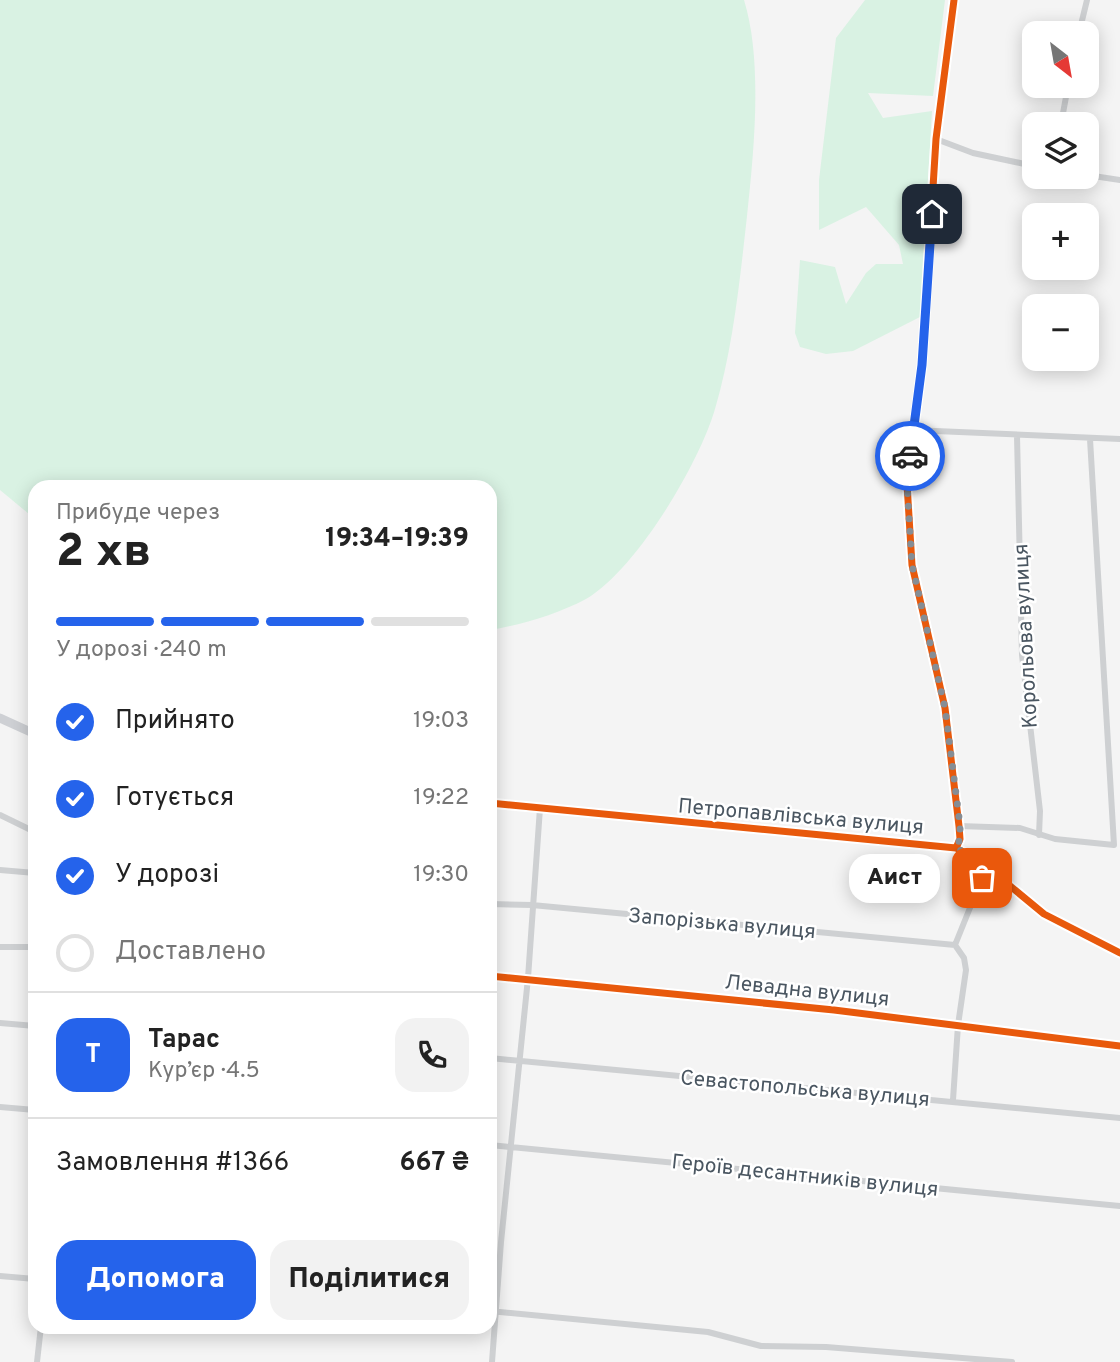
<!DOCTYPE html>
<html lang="uk">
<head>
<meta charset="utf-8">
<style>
	body { margin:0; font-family:Overpass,sans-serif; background:#f2f2f2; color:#222; height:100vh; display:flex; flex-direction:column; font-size:26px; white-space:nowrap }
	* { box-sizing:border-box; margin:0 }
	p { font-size:23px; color:#767676 }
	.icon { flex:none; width:38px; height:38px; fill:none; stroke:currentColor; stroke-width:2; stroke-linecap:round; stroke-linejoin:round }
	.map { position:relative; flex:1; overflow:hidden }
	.panel { position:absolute; left:28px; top:480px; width:469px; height:854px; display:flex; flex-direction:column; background:#fff; border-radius:21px; box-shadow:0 4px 18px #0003 }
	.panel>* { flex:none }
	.needle { width:46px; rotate:149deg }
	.tools { position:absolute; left:1022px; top:21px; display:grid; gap:14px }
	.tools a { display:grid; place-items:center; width:77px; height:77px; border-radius:14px; background:#fff; box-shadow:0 4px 18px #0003; font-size:35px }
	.pin { position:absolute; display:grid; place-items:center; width:60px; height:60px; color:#fff; margin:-30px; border-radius:14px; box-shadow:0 4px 10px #0006 }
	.courier { position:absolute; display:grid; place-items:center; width:70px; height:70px; margin:-35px; border:5px solid #2563eb; border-radius:50%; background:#fff; color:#222; box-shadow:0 2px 9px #0007 }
	.bubble { position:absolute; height:49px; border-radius:21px; background:#fff; box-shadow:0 4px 18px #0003; font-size:23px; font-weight:800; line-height:49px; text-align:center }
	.summary em { font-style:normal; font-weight:800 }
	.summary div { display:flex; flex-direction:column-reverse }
	.summary { display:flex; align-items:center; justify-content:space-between; height:119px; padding:0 28px }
	h1 { font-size:46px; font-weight:800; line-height:52px }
	.bar { display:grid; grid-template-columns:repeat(4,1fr); gap:10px 7px; align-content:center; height:84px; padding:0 28px }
	.bar i { height:9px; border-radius:5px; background:#e0e0e0 }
	.bar .on { background:#2563eb }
	.bar p { grid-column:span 4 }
	.line { display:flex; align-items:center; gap:18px; padding:0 28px; border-top:2px solid #e0e0e0 }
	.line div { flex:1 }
	.round { display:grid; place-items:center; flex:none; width:74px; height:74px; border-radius:21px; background:#f2f2f2 }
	ol { padding:0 28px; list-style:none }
	li { display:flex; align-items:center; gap:21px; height:77px }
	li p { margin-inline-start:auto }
	li .icon { padding:7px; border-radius:50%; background:#2563eb; color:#fff; stroke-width:4 }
	li:last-child { color:#767676 }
	li i { width:38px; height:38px; border:4px solid #e0e0e0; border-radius:50% }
	.cta { display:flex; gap:14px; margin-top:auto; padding:14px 28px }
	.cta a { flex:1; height:80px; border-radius:21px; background:#2563eb; color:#fff; font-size:28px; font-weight:800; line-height:80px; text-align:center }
	.cta a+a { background:#f2f2f2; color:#222 }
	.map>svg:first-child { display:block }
	.green { fill:#d9f2e3 }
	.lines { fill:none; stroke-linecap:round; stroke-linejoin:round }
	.street { stroke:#ced0d2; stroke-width:6 }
	.secondary { stroke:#ced0d4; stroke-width:9 }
	.cycleway-casing { stroke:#fff; stroke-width:11 }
	.cycleway { stroke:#e8590c; stroke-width:7 }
	.done { stroke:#868d94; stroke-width:7; stroke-dasharray:0 12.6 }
	.route { stroke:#2563eb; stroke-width:9 }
	.labels { text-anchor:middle; stroke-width:5; stroke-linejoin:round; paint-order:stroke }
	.street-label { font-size:21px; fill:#4a5661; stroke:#fff }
</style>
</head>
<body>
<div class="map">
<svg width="1120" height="1362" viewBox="0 0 1120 1362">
	<rect width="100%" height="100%" fill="#f4f4f4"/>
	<path class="green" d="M 0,0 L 744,0 C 763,61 754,151 747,216 C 740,279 733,348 715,409 C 699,464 636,570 586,599 C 558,614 521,625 490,630 L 490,486 L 35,486 L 35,519 L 0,490 Z
		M 865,0 L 945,0 L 933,96 L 868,93 L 883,118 L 932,111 L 920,317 L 853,351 L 826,354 L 800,347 L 795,333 L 800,260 L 835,267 L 846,304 L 866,273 L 876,264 L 903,264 L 899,245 L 866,207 L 819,230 L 819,180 L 836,38 Z"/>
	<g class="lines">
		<path class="street" d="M 1079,33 L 1087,0
			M 1061,124 L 1068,86
			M 936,139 L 973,153 L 1034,166
			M 1087,175 L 1120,180
			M 912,430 L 1120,439
			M 1017,436 L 1022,655 L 1040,811 L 1039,835
			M 0,815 L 35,832
			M 959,826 L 1020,828 L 1055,839 L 1114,845 L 1090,439
			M 0,870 L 35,873
			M 490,904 L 532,905 L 955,945
			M 955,945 L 982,878 L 981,863
			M 0,947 L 35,947
			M 490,976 L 834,1010 L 1120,1046
			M 0,1023 L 35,1026
			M 490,1058 L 1120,1118
			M 953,1100 L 958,1025 L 966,970 L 964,958 L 955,945
			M 0,1107 L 35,1110
			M 490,1145 L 1120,1206
			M 0,1276 L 35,1279
			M 490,1311 L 708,1332 L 761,1346 L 826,1347 L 1012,1362
			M 37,1362 L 41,1326
			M 492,1362 L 501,1242 L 528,978 L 540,808"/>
		<path class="secondary" d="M 954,0 L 936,139 L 922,365 L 907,484 L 912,565 L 945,708 L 959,826 L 960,839 L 956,848
			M 0,718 L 35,734
			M 490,803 L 956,848 L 981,862 L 1044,914 L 1120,953"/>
		<defs>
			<path id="cycleway" d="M 954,0 L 936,139 L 922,365 L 907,484 L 912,565 L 945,708 L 959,826 L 960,839 L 956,848
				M 490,803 L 956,848 L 981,862 L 1044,914 L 1120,953
				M 490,976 L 834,1010 L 1120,1046"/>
		</defs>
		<use href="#cycleway" class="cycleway-casing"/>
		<use href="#cycleway" class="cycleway"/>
	</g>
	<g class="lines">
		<path class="done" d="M 910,456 L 907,484 L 912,565 L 945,708 L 960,825 L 960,839 L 956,848 L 981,862 L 982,878"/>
		<path class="route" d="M 910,456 L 922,365 L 932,214"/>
	</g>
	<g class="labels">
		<g class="street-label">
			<text transform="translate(1025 636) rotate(-93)" y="7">Корольова вулиця</text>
			<text transform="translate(801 816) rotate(5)" y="7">Петропавлівська вулиця</text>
			<text transform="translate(722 923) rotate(5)" y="7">Запорізька вулиця</text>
			<text transform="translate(807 990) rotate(6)" y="7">Левадна вулиця</text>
			<text transform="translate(805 1088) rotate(5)" y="7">Севастопольська вулиця</text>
			<text transform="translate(805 1175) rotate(6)" y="7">Героїв десантників вулиця</text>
		</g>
	</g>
</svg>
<div class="tools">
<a><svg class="needle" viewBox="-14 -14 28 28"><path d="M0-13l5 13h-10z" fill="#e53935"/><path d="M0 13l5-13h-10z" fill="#767676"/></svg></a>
<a><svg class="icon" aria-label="layers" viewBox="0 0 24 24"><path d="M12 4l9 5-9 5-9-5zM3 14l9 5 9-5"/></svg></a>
<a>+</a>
<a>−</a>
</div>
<div class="pin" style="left:982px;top:878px;background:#ea580c"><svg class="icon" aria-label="bag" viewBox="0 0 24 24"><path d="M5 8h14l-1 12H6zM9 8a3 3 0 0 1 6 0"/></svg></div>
<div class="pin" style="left:932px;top:214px;background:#1f2937"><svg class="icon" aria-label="home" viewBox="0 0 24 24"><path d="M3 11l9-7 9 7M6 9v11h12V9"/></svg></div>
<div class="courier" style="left:910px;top:456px"><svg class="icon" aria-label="car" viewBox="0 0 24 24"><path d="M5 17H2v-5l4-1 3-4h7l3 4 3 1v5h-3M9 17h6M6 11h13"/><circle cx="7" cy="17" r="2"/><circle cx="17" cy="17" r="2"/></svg></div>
<div class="bubble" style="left:849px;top:854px;width:91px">Аист</div>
<section class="panel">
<div class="summary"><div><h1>2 хв</h1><p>Прибуде через</p></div><em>19:34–19:39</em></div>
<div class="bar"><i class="on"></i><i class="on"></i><i class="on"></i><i></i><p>У дорозі · 240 m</p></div>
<ol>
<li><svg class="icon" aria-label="check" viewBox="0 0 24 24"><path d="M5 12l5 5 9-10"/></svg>Прийнято<p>19:03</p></li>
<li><svg class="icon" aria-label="check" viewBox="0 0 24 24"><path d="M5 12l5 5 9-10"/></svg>Готується<p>19:22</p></li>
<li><svg class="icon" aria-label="check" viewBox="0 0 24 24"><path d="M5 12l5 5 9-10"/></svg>У дорозі<p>19:30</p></li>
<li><i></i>Доставлено</li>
</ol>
<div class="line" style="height:126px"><b class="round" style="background:#2563eb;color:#fff">Т</b><div><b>Тарас</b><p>Кур’єр · 4.5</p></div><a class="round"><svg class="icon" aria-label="phone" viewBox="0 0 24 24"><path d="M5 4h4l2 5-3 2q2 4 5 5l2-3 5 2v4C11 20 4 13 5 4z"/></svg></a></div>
<div class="line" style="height:91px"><div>Замовлення #1366</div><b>667 ₴</b></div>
<div class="cta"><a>Допомога</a><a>Поділитися</a></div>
</section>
</div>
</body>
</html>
